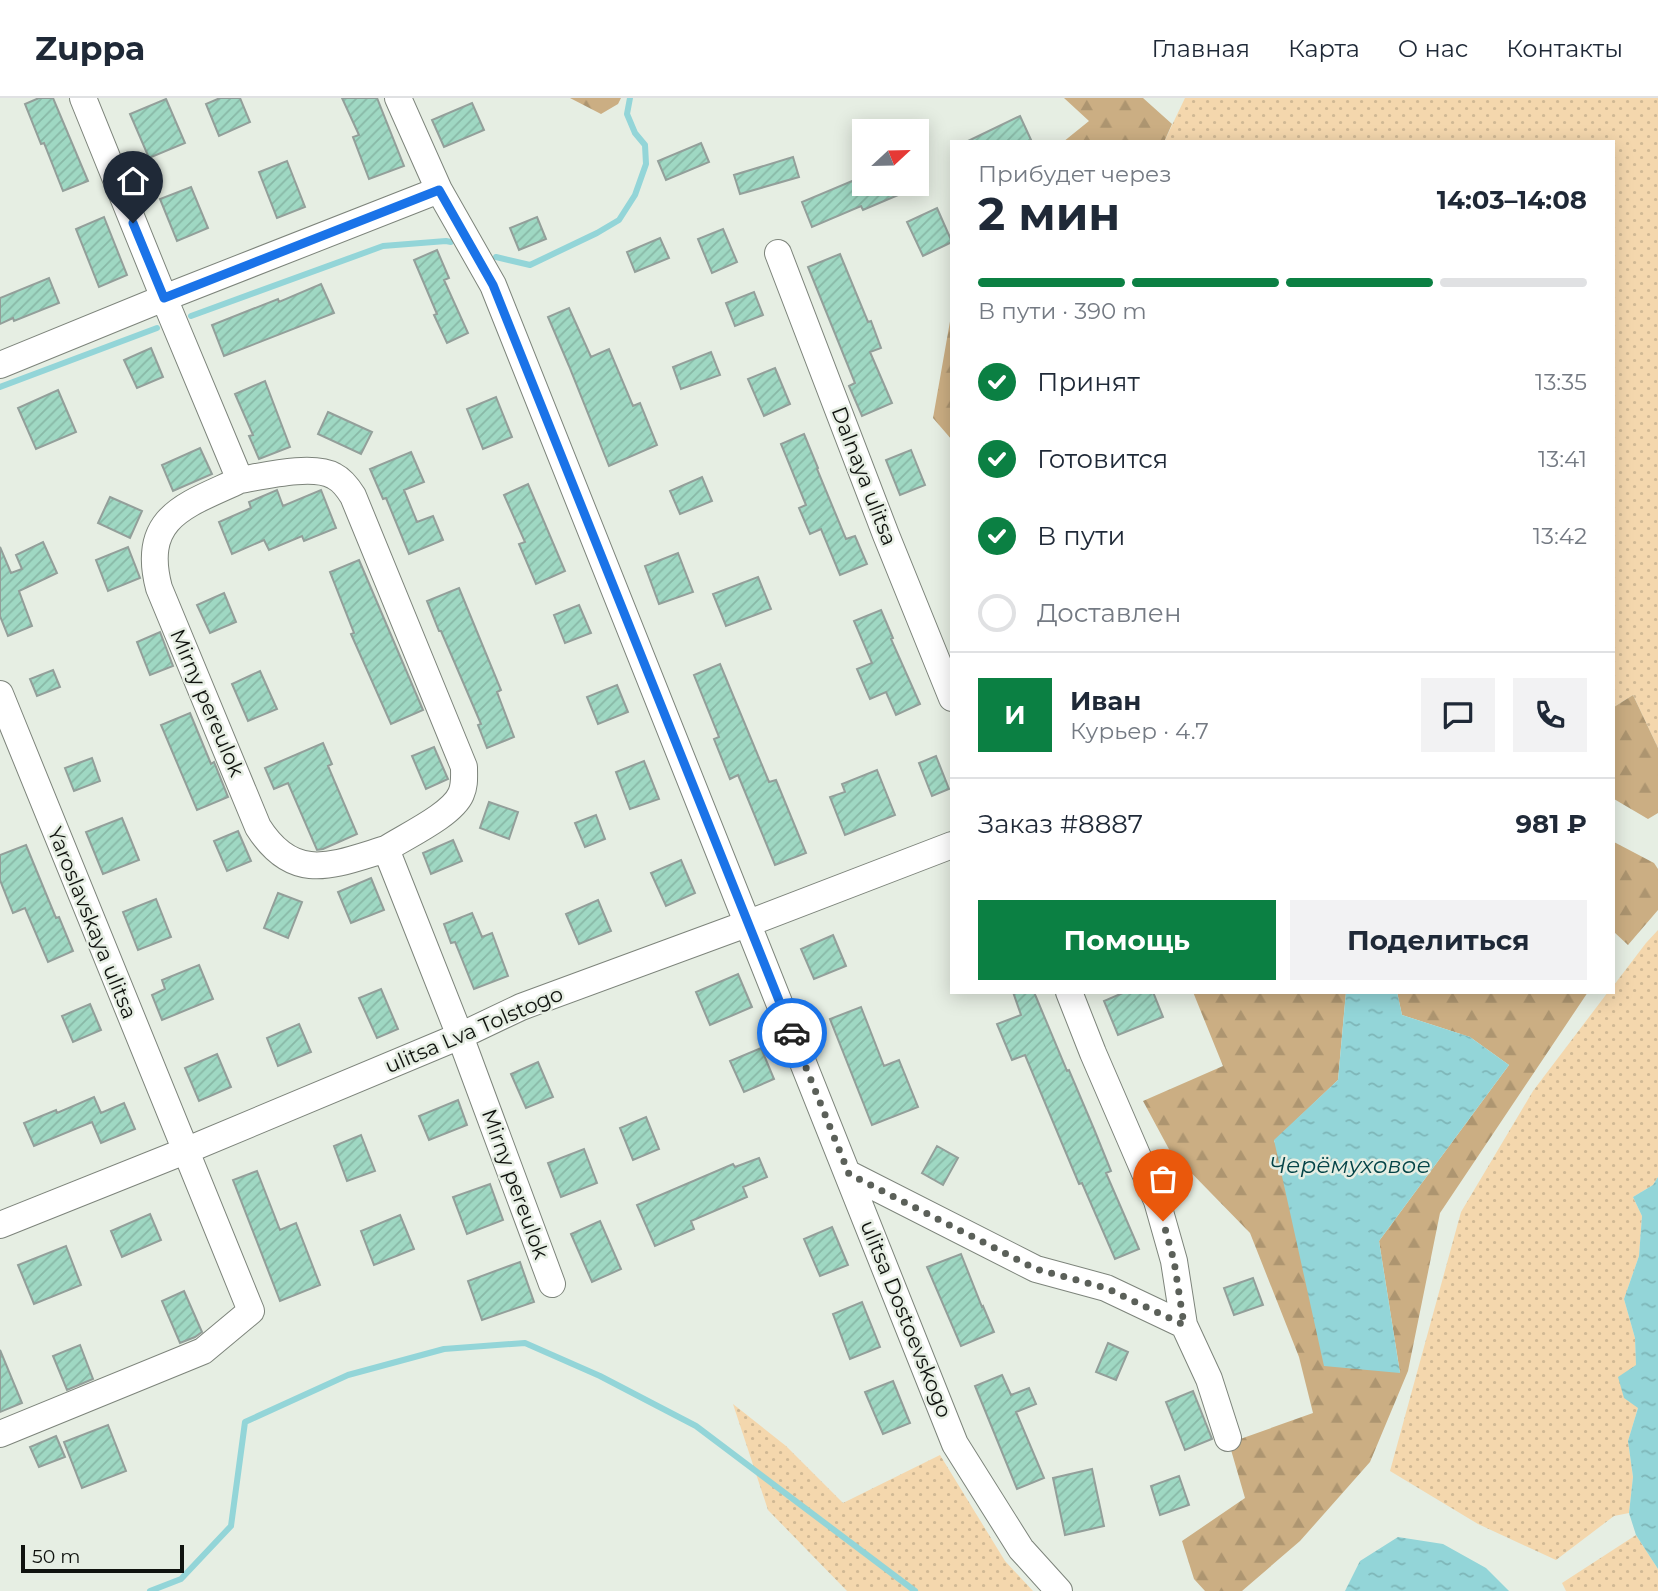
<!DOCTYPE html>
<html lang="ru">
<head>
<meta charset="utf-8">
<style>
	body { margin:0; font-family:Montserrat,sans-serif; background:#f2f2f3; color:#1f2937; height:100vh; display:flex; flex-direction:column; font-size:26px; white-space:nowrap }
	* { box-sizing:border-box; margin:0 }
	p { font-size:23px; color:#747a83 }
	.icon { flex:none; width:38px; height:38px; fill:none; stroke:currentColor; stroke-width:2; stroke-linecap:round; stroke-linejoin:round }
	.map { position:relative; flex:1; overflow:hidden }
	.details { position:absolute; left:950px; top:42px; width:665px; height:854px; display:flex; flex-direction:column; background:#fff; border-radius:0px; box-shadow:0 4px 18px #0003 }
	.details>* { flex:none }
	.needle { width:46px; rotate:68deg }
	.buttons { position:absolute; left:852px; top:21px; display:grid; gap:14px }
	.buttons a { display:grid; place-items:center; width:77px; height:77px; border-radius:0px; background:#fff; box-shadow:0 4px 18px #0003; font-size:35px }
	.scale { position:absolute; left:21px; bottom:18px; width:163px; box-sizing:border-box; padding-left:7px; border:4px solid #10130f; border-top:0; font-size:19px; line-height:24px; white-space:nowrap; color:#10130f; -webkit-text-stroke:5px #e6eee3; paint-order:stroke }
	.pin { position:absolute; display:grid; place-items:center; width:60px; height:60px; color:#fff; margin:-72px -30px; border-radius:50% 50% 50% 0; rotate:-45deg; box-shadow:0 0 7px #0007 }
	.pin .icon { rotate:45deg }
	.courier { position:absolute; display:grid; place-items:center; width:70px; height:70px; margin:-35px; border:5px solid #1a73e8; border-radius:50%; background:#fff; color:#222; box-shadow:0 2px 9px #0007 }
	.head em { font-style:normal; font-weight:700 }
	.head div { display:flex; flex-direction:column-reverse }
	.head { display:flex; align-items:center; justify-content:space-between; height:119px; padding:0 28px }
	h1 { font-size:46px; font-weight:700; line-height:52px }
	.bar { display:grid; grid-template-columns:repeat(4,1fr); gap:10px 7px; align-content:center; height:84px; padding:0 28px }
	.bar i { height:9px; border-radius:5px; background:#e0e1e3 }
	.bar .active { background:#0b8043 }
	.bar p { grid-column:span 4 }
	.line { display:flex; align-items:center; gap:18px; padding:0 28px; border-top:2px solid #e0e1e3 }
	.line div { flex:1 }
	.round { display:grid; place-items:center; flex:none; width:74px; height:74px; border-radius:0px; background:#f2f2f3 }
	ol { padding:0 28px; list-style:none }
	li { display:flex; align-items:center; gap:21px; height:77px }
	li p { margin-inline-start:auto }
	li .icon { padding:7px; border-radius:50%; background:#0b8043; color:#fff; stroke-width:4 }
	li:last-child { color:#747a83 }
	li i { width:38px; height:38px; border:4px solid #e0e1e3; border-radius:50% }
	.action { display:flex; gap:14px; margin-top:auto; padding:14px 28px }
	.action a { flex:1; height:80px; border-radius:0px; background:#0b8043; color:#fff; font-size:28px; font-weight:700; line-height:80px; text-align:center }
	.action a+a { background:#f2f2f3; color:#1f2937 }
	header { display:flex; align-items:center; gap:42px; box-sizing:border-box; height:98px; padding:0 35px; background:#fff; border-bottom:2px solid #e0e1e3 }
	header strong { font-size:33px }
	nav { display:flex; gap:38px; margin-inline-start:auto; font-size:24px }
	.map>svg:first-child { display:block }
	.grass { fill:url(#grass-dots) }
	.forest { fill:url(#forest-firs) }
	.water { fill:url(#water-ripples) }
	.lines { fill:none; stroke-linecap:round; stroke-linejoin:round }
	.stream { stroke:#93d5d8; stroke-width:6 }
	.building { fill:url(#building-hatch); stroke:#939f9a; stroke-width:2 }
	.minor-casing { stroke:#7d847b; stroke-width:28 }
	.minor { stroke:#fff; stroke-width:26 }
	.done { stroke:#5b6059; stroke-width:7; stroke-dasharray:0 12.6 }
	.route { stroke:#1a73e8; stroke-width:9 }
	.labels { text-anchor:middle; stroke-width:5; stroke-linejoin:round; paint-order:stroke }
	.street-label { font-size:21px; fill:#10130f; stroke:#e6eee3 }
	.water-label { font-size:23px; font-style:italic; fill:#044347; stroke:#e6eee3 }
</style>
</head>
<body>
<header>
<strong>Zuppa</strong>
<nav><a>Главная</a><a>Карта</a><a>О нас</a><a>Контакты</a></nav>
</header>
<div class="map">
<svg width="1658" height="1493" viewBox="0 0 1658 1493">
	<defs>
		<pattern id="grass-dots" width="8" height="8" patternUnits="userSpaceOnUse" patternTransform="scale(1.75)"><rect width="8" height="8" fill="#f4d7ad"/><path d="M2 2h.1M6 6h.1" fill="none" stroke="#d0b894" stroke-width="1.8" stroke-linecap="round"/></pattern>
		<pattern id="forest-firs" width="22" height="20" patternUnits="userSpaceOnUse" patternTransform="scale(1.75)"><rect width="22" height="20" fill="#cbae83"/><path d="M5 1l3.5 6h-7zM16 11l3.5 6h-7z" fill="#ad9570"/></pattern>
		<pattern id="water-ripples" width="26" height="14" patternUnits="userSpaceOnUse" patternTransform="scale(1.75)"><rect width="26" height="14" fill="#93d5d8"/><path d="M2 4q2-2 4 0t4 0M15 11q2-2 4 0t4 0" fill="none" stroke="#7eb6b8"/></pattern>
		<pattern id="building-hatch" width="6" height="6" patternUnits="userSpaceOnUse" patternTransform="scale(1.75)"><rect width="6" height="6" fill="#9fd8c3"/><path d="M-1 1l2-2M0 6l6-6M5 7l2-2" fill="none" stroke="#88b8a6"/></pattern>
	</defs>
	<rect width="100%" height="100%" fill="#e6eee3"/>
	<path class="grass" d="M 1185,0 L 1658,0 L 1658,650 L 1633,597 L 1614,609 L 1614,44 L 1164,44 Z
		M 1658,832 L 1658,1079 L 1653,1087 L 1633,1099 L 1642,1118 L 1639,1158 L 1624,1201 L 1635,1240 L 1638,1310 L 1628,1343 L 1633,1379 L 1629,1415 L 1614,1418 L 1556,1462 L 1478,1426 L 1390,1373 L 1461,1114 L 1533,993 L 1608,894 L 1614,894 L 1614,887 L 1646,845 Z
		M 733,1306 L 786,1348 L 843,1405 L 940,1357 L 1005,1463 L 1033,1493 L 847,1493 L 768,1412 Z
		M 1636,1437 L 1658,1471 L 1658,1493 L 1566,1493 L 1562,1485 Z"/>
	<path class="forest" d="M 570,0 L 621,0 L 618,6 L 601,16 Z
		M 1064,0 L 1143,0 L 1172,26 L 1164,44 L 1063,44 L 1089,23 Z
		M 952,212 L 952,342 L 933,320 Z
		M 1633,597 L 1658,650 L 1658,715 L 1648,721 L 1614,701 L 1614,609 Z
		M 1614,744 L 1654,765 L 1658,771 L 1658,812 L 1628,847 L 1614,834 Z
		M 1193,894 L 1346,894 L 1338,982 L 1274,1043 L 1400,1275 L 1379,1143 L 1509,967 L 1470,939 L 1402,917 L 1397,894 L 1588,894 L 1440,1115 L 1408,1273 L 1370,1364 L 1300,1443 L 1242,1493 L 1205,1493 L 1194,1481 L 1182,1443 L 1245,1400 L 1229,1345 L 1313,1315 L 1299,1259 L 1250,1135 L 1170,1053 L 1143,1003 L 1223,968 Z"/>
	<path class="water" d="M 1346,894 L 1397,894 L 1402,917 L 1470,939 L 1509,967 L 1379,1143 L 1400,1275 L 1324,1268 L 1274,1042 L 1338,982 Z
		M 1658,1079 L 1658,1471 L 1636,1437 L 1629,1415 L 1633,1379 L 1628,1343 L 1638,1310 L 1624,1300 L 1618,1279 L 1636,1267 L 1635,1240 L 1624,1201 L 1639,1158 L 1642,1118 L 1633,1099 L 1653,1087 Z
		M 1398,1439 L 1443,1446 L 1486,1470 L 1509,1493 L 1345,1493 L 1360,1463 Z"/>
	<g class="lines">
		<path class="stream" d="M 496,159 L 530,167 L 597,135 L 619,122 L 635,97 L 646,66 L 645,47 L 635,35 L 627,16 L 630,0
			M 191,218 L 383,148 L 446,143 L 451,144
			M 0,289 L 157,230
			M 150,1493 L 181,1481 L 231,1428 L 245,1324 L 348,1277 L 444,1251 L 525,1245 L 600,1278 L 696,1328 L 915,1493"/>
	</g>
	<path class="building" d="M 39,0 L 53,0 L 88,83 L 63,93 L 44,45 L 41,46 L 25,6 Z
		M 220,0 L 240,0 L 250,24 L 219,38 L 206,6 Z
		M 342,0 L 377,0 L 404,68 L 369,81 L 353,39 L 359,37 Z
		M 166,1 L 185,45 L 149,60 L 130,16 Z
		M 472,5 L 484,32 L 444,49 L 432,22 Z
		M 1020,18 L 1032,44 L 966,44 Z
		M 701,45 L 709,64 L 666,82 L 658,63 Z
		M 793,59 L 799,79 L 740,96 L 734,77 Z
		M 287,63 L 305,109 L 277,120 L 259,74 Z
		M 864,78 L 864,86 L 924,86 L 863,112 L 861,108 L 812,129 L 802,104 Z
		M 191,89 L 208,130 L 177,143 L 160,101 Z
		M 937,110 L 952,144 L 923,158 L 907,124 Z
		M 104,119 L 127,177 L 99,189 L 76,131 Z
		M 537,119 L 546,141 L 519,152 L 510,130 Z
		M 723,131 L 737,164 L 712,175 L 698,141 Z
		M 660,140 L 669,160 L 635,174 L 627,154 Z
		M 437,152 L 449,180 L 444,182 L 468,235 L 447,245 L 434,217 L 437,216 L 414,162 Z
		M 840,156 L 868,224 L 871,223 L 881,250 L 870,254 L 892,305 L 862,318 L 849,288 L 855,285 L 808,169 Z
		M 49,180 L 59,205 L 14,223 L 13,220 L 0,226 L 0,200 Z
		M 321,186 L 334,215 L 224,258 L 212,227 L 278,201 L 279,204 Z
		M 754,194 L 763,217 L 735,228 L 726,205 Z
		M 569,210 L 591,259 L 609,251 L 633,308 L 640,305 L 657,347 L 609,368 L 569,268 L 548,219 Z
		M 151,250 L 163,279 L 137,290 L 124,262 Z
		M 711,254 L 720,277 L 681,291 L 673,269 Z
		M 775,270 L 790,306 L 764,318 L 748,281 Z
		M 265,283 L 290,349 L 259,361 L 249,338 L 253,337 L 235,296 Z
		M 58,292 L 76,334 L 36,351 L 18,310 Z
		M 496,299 L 512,339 L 483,351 L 467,311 Z
		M 328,314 L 372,334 L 361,356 L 318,336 Z
		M 804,336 L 818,370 L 817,371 L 846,441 L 855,438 L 867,466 L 840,477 L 821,431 L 810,436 L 799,410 L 806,407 L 781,346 Z
		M 200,350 L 212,376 L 173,393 L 162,367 Z
		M 911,352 L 925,387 L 900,397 L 886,362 Z
		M 411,354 L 424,384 L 404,392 L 417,424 L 433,418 L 443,442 L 409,456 L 386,400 L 383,401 L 370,371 Z
		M 702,379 L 712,403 L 680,416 L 670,393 Z
		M 528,386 L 565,473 L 536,486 L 519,446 L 525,444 L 504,397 Z
		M 277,392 L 283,408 L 321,392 L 336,430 L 304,443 L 302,438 L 269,452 L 264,442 L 232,456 L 219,424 L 251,410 L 249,404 Z
		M 110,399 L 142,413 L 130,440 L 98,425 Z
		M 43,444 L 57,475 L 19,493 L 32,528 L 8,538 L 0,518 L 0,449 L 11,475 L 22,471 L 16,457 Z
		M 128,449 L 140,480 L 108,493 L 96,462 Z
		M 678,455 L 693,494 L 659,506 L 645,468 Z
		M 359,462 L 423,612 L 391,626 L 351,536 L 354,535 L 330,474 Z
		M 758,479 L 771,511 L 726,528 L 713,496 Z
		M 459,490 L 501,592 L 497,594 L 514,639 L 487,650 L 478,627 L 481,626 L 441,533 L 439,533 L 427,503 Z
		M 224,495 L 236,524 L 210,535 L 197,507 Z
		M 579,507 L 591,535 L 565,545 L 554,517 Z
		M 881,512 L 893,540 L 891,541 L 920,606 L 896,617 L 886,594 L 870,601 L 857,571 L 872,565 L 854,523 Z
		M 160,534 L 173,568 L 150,577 L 137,544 Z
		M 720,566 L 769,684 L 776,682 L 806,755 L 775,767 L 738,677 L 730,681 L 714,641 L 719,639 L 694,577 Z
		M 53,572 L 60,589 L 37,598 L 30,581 Z
		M 260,573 L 277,611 L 248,623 L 232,586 Z
		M 617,587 L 628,614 L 598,626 L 587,599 Z
		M 190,615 L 211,666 L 214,664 L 228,699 L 197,712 L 161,627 Z
		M 323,645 L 332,666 L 328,668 L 357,736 L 323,751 L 317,752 L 288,685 L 274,691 L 265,670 Z
		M 434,649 L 448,681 L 426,691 L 412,658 Z
		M 936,658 L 949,691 L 932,698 L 919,665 Z
		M 92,660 L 100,683 L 74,693 L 65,670 Z
		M 644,663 L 659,701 L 630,711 L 616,674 Z
		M 877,672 L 895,717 L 845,737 L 830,699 L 845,694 L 842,686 Z
		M 489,704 L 518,714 L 509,741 L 480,730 Z
		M 596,717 L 605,741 L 585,749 L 575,725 Z
		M 122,720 L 139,762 L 103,776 L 86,734 Z
		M 238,733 L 251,763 L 227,773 L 214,743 Z
		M 453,742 L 462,763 L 431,776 L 423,755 Z
		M 26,747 L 56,820 L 59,819 L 73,853 L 48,864 L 25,810 L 13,815 L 0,782 L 0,757 Z
		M 681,762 L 695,795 L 666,808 L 651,775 Z
		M 371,780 L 384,812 L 351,825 L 338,794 Z
		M 278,795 L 302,804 L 288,840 L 264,830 Z
		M 156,801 L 171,839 L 138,852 L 123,814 Z
		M 598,802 L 611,833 L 579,846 L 566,816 Z
		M 472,815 L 482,839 L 492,835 L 508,878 L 474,891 L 455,844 L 451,845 L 444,826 Z
		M 833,837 L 846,868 L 814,881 L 801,851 Z
		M 199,867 L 213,901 L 162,922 L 152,897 L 165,891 L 162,882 Z
		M 738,876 L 752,909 L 710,927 L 696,894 Z
		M 381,891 L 398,931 L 377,940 L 359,900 Z
		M 1013,894 L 1034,894 L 1067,973 L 1069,972 L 1094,1031 L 1111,1073 L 1106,1075 L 1139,1151 L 1115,1161 L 1082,1085 L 1079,1086 L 1025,957 L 1012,962 L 997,926 L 1021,917 Z
		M 1125,894 L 1153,894 L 1163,919 L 1118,937 L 1104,903 Z
		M 90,906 L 101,932 L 73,944 L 62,918 Z
		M 861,909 L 884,968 L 899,962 L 918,1009 L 872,1027 L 830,921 Z
		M 299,926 L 311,954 L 278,968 L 267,940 Z
		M 761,950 L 774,981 L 744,994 L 730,963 Z
		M 217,956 L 231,989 L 199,1003 L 185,970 Z
		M 538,964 L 553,999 L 526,1010 L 511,976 Z
		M 94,999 L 101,1015 L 124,1005 L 135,1031 L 101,1045 L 92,1024 L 34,1048 L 24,1025 L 56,1012 L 57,1015 Z
		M 458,1002 L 467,1027 L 429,1042 L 419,1018 Z
		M 646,1019 L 659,1051 L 633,1062 L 620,1030 Z
		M 361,1037 L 375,1073 L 347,1083 L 334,1048 Z
		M 937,1048 L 958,1060 L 943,1087 L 922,1075 Z
		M 584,1051 L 597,1085 L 561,1099 L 548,1065 Z
		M 759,1060 L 767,1079 L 743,1089 L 747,1099 L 691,1123 L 694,1131 L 655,1148 L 637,1107 L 733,1066 L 735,1069 Z
		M 257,1073 L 280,1132 L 296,1125 L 320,1187 L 280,1203 L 233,1082 Z
		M 490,1086 L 503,1122 L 467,1136 L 453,1099 Z
		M 150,1116 L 161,1142 L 122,1159 L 111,1133 Z
		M 400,1117 L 414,1151 L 374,1167 L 361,1133 Z
		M 600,1123 L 621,1171 L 592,1184 L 571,1136 Z
		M 832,1129 L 848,1167 L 820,1178 L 804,1141 Z
		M 66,1148 L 81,1187 L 34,1206 L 18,1167 Z
		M 961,1156 L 982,1209 L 983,1208 L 994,1234 L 961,1248 L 927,1169 Z
		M 520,1164 L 534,1204 L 482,1222 L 468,1183 Z
		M 1253,1180 L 1263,1207 L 1234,1217 L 1224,1190 Z
		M 184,1193 L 202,1234 L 195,1239 L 180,1245 L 162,1203 Z
		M 862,1204 L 880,1249 L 850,1261 L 833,1216 Z
		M 1108,1245 L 1128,1254 L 1116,1282 L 1096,1274 Z
		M 80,1247 L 93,1281 L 67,1292 L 53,1258 Z
		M 0,1252 L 22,1305 L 0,1314 Z
		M 1002,1277 L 1011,1297 L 1029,1290 L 1036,1306 L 1016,1314 L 1044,1380 L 1017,1391 L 975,1288 Z
		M 893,1283 L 910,1325 L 883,1336 L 865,1294 Z
		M 1193,1293 L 1212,1341 L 1185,1352 L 1166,1304 Z
		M 108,1327 L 126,1373 L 82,1390 L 64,1344 Z
		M 56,1338 L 65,1359 L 39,1369 L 30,1349 Z
		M 1092,1371 L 1104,1428 L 1065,1437 L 1053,1380 Z
		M 1179,1378 L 1189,1407 L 1160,1417 L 1151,1388 Z"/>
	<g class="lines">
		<defs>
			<path id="minor" d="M 83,0 L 164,200 L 240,382 C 187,407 140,418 159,490 L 258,729 C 294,786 333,767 386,751 L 460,938 L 552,1186
				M 398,0 L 439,92 L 493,187 L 955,1346 L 1021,1451 L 1059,1493
				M 778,155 L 886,437 L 952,600
				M 0,267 L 164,200 L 439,92
				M 240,382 C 264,378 313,366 334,378 C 342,382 348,390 353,398 L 464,669 C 464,679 465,687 461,696 C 452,717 406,738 386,751
				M 0,596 L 251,1213 L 203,1253 L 0,1336
				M 1069,894 L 1093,955 L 1157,1103 L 1174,1163 L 1184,1227 L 1209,1281 L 1228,1340
				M 849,1076 L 1036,1171 L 1106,1190 L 1184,1227
				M 0,1127 L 185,1053 L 460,938 L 521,909 L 749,825 L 952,747"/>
		</defs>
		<use href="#minor" class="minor-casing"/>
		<use href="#minor" class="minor"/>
	</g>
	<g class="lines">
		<path class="done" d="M 792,935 L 849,1076 L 1036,1171 L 1106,1190 L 1184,1227 L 1174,1163 L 1163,1123"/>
		<path class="route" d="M 133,125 L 164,200 L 439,92 L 493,187 L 792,935"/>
	</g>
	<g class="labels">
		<g class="street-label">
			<text transform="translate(864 378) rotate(69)" y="7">Dalnaya ulitsa</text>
			<text transform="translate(207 605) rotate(67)" y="7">Mirny pereulok</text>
			<text transform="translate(92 825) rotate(68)" y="7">Yaroslavskaya ulitsa</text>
			<text transform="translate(474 932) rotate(-23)" y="7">ulitsa Lva Tolstogo</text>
			<text transform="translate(515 1086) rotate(70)" y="7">Mirny pereulok</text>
			<text transform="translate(906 1221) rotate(68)" y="7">ulitsa Dostoevskogo</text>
		</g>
		<g class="water-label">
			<text x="1350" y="1075">Черёмуховое</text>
		</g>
	</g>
</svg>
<div class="buttons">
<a><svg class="needle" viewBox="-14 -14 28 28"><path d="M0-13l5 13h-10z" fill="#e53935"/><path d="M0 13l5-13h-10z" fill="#747a83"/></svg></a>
</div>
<div class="scale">50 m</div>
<div class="pin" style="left:1163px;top:1123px;background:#ea580c"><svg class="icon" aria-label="bag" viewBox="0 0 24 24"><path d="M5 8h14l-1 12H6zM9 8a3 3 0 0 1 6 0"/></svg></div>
<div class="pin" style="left:133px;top:125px;background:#1f2937"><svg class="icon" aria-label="home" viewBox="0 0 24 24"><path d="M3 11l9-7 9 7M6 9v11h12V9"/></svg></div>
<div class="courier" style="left:792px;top:935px"><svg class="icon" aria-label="car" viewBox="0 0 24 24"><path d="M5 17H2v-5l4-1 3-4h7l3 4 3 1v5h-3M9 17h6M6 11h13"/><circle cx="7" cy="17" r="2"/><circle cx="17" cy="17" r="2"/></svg></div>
<section class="details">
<div class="head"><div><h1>2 мин</h1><p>Прибудет через</p></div><em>14:03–14:08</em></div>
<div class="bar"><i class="active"></i><i class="active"></i><i class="active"></i><i></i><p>В пути · 390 m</p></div>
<ol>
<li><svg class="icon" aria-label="check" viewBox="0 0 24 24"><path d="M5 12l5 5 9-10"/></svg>Принят<p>13:35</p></li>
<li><svg class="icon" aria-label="check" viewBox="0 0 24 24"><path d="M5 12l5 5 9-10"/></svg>Готовится<p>13:41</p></li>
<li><svg class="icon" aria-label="check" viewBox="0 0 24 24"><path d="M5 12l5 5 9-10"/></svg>В пути<p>13:42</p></li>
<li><i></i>Доставлен</li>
</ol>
<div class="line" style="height:126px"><b class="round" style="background:#0b8043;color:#fff">И</b><div><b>Иван</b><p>Курьер · 4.7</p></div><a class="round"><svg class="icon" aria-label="chat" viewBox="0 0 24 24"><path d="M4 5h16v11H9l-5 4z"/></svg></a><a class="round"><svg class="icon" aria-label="phone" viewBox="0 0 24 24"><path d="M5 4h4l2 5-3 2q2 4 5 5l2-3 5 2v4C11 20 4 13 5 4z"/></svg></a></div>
<div class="line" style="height:91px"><div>Заказ #8887</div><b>981 ₽</b></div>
<div class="action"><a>Помощь</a><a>Поделиться</a></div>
</section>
</div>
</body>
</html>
